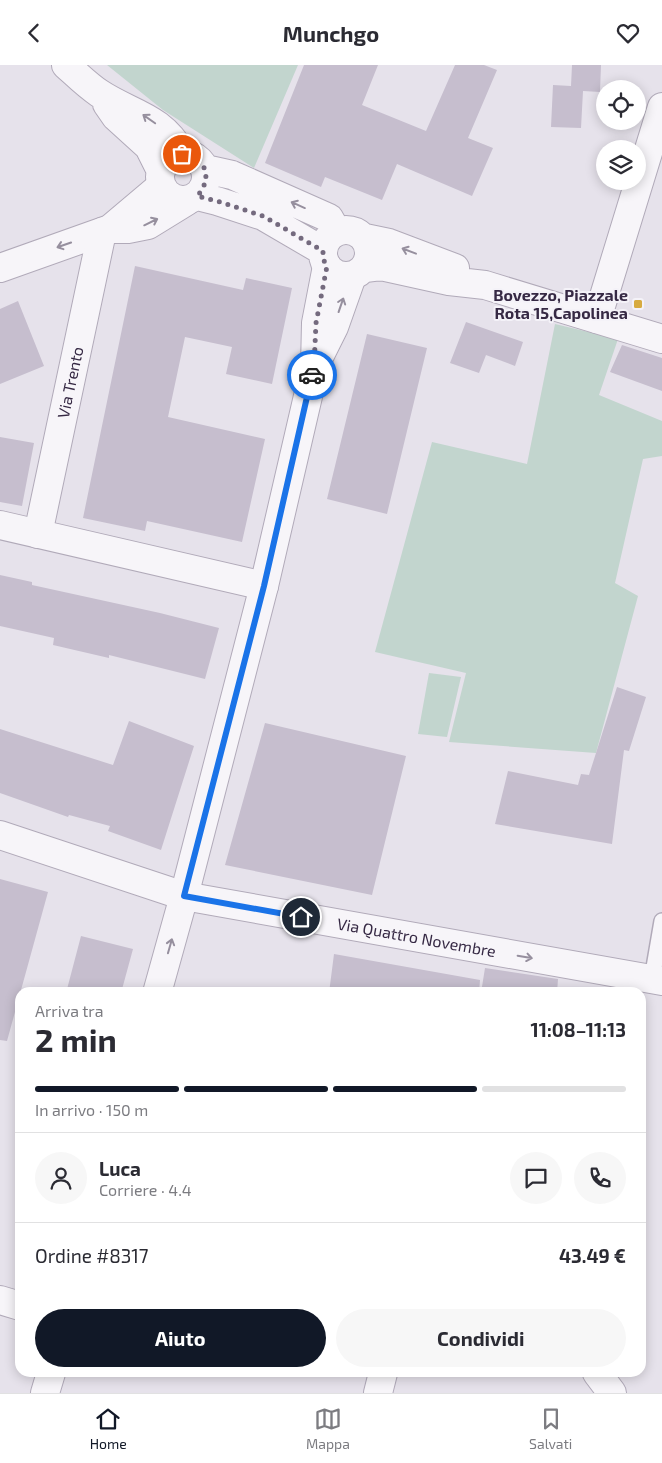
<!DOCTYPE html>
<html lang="it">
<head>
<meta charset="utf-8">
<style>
	body { margin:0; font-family:"Exo 2",sans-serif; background:#f7f7f7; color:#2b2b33; height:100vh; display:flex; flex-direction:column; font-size:19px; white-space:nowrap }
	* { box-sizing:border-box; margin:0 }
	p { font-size:16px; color:#7c7c81 }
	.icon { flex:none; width:28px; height:28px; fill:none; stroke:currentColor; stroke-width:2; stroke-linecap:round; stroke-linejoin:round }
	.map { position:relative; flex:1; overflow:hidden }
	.panel { position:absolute; left:15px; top:922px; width:631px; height:390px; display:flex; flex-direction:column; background:#fff; border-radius:15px; box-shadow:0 2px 12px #0003 }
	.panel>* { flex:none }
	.tools { position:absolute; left:596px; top:15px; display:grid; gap:10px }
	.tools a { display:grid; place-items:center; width:50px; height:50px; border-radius:50%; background:#fff; box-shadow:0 2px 12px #0003; font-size:25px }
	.pin { position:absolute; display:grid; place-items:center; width:42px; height:42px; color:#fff; margin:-21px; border:2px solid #fff; border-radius:50%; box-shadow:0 1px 5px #0007 }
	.courier { position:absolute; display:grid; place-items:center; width:50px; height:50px; margin:-25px; border:4px solid #1a73e8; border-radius:50%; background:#fff; color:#222; box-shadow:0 1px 6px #0007 }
	.overview em { font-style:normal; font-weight:700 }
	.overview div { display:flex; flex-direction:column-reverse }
	.overview { display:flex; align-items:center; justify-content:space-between; height:85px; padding:0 20px }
	h1 { font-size:32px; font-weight:700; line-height:38px }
	.bar { display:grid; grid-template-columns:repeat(4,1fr); gap:8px 5px; align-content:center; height:60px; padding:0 20px }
	.bar i { height:6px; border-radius:4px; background:#e1e1e2 }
	.bar .active { background:#111827 }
	.bar p { grid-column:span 4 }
	.line { display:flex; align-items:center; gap:12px; padding:0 20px; border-top:1px solid #e1e1e2 }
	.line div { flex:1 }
	.round { display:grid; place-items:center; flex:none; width:52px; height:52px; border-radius:26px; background:#f7f7f7 }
	.primary-button { display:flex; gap:10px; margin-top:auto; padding:10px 20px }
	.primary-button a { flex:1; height:58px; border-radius:30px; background:#111827; color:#fff; font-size:20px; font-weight:700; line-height:58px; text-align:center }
	.primary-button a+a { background:#f7f7f7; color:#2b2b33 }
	header { display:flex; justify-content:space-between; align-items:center; height:65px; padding:0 20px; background:#fff; font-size:22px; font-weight:700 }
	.dock { display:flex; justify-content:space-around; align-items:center; height:70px; border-top:1px solid #e1e1e2; background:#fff; font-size:14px; color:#7c7c81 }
	.dock a { display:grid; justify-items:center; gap:2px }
	.dock .active { color:#111827 }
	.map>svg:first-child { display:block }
	.green { fill:#c2d5ce }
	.building { fill:#c6bece }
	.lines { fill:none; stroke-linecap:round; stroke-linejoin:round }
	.service-casing { stroke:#b1aab9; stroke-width:18 }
	.minor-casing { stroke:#b1aab9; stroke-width:30 }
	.tertiary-casing { stroke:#b1aab9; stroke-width:30 }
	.service { stroke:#f7f5f9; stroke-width:15 }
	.minor { stroke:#f7f5f9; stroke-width:28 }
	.tertiary { stroke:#f7f5f9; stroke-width:28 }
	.oneway { stroke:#968f9e }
	.done { stroke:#746a7e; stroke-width:5; stroke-dasharray:0 9 }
	.route { stroke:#1a73e8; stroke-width:6 }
	.poi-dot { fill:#d7ab40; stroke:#f4f2f8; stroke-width:2 }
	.labels { text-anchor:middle; stroke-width:4; stroke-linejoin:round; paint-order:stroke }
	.poi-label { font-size:16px; font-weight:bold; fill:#362944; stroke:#f4f2f8; text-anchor:end }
	.street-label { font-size:16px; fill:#362944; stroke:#f4f2f8 }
</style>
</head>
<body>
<header><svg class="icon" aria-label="back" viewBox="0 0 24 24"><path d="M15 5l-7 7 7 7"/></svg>Munchgo<svg class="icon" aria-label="heart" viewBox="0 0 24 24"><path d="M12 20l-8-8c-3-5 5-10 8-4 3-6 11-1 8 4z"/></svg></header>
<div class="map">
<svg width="662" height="1328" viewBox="0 0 662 1328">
	<rect width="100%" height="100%" fill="#e6e2eb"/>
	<path class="green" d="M 107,0 L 298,0 L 254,103 L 163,45 Z
		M 555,259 L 618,274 L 599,330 L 662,356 L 662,391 L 643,394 L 615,518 L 638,531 L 596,688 L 449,677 L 466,608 L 375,587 L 432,377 L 527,399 Z
		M 429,608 L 461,612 L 447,672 L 418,669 Z"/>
	<path class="building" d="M 304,0 L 378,0 L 362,40 L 426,66 L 455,0 L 484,0 L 497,5 L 468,73 L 493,83 L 472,131 L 397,99 L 382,135 L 325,112 L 321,122 L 265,98 Z
		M 572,0 L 601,0 L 600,27 L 583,26 L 581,63 L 551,62 L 553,20 L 571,21 Z
		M 135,201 L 243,225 L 246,213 L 292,223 L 272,319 L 226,309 L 232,282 L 185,272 L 168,352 L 265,374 L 242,477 L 147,456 L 145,466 L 83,453 Z
		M 18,236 L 44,301 L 0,319 L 0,244 Z
		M 466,257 L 523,277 L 515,301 L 486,290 L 479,308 L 450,298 Z
		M 367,269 L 427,283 L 387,449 L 327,434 Z
		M 622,280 L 662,293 L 662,326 L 610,307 Z
		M 0,372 L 34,378 L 22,441 L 0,437 Z
		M 0,510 L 32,517 L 32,520 L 160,548 L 219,563 L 205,614 L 109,590 L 109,593 L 53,580 L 54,573 L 0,561 Z
		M 617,622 L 646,632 L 629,686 L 624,685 L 612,779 L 495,759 L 508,706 L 578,720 L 581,709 L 589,710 Z
		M 129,656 L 194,681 L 161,785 L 108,766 L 110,761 L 69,750 L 68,752 L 0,728 L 0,664 L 113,700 Z
		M 265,658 L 406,691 L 372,830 L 225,800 Z
		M 0,814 L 48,827 L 7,976 L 0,975 Z
		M 81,871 L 133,884 L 121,928 L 66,928 Z
		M 334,889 L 480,915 L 479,928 L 329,928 Z
		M 485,903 L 558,914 L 557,928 L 481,928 Z"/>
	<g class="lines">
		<defs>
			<path id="service" d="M 652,914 L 662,856"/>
			<g id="minor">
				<path d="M 110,164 L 128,164 L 148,160 L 187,136"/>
				<path d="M 0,203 L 110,164 L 161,121"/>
				<path d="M 597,254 L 662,42"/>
				<path d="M 320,290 L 334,262 L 352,211"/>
				<path d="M 0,460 L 264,521"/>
				<path id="s1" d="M 38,469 L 102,167"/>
				<path id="s2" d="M 0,770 L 184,831 L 662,916"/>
				<path d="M 157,928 L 184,831 L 264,521 L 315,301 L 316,258 L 327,201"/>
				<path d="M 0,1235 L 20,1241"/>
				<path d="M 597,1308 L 612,1328"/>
				<path d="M 45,1328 L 51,1308"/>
				<path d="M 378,1328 L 383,1308"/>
			</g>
			<path id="tertiary" d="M 66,0 C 76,9 87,20 99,28 C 130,49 162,51 182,89
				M 107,39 L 116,52 L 149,82 L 161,106
				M160 112a23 23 0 1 1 46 0a23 23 0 1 1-46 0Z
				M 205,104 L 232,110 L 329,153 L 337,167
				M 197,131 L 217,136 L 263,151 L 323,186
				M323 188a23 23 0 1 1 46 0a23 23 0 1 1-46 0Z
				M 365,173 L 389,178 L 455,203
				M 365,203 L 381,201 L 449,216 L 485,220 L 662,274"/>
		</defs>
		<use href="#service" class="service-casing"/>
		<use href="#minor" class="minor-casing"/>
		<use href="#tertiary" class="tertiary-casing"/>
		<use href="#service" class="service"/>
		<use href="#minor" class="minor"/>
		<use href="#tertiary" class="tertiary"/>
	</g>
	<defs><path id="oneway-shaft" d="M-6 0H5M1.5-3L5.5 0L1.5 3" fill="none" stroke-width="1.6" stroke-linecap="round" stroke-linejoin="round" transform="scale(1.25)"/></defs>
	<g class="oneway">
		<use href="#oneway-shaft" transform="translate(149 54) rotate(-145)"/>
		<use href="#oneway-shaft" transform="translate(298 140) rotate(-156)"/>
		<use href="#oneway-shaft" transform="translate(151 157) rotate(-26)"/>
		<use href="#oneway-shaft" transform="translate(64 180) rotate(161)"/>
		<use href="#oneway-shaft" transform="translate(409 186) rotate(-159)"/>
		<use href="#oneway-shaft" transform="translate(341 240) rotate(-71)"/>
		<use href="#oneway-shaft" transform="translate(170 881) rotate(-74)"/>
		<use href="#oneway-shaft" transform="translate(525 892) rotate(10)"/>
	</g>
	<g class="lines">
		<path class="done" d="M 182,89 C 207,92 213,114 197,131 L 217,136 L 263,151 L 323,186 L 323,194 L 327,201 L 316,258 L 314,301 L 312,310"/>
		<path class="route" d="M 301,852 L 184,831 L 264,521 L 312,310"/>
	</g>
	<rect class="poi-dot" x="633" y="234" width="10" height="10" rx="2.5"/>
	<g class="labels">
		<g class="poi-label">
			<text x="628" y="236">Bovezzo, Piazzale<tspan x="628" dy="18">Rota 15,Capolinea</tspan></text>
		</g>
		<g class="street-label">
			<text dy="6" stroke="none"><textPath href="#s1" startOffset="155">Via Trento</textPath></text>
			<text dy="6" stroke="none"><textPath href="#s2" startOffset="430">Via Quattro Novembre</textPath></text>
		</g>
	</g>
</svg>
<div class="tools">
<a><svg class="icon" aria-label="locate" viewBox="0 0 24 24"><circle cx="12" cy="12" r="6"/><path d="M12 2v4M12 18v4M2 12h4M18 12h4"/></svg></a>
<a><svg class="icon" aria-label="layers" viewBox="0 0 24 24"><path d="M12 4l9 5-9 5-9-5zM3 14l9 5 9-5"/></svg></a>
</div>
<div class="pin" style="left:182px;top:89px;background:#ea580c"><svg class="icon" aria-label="bag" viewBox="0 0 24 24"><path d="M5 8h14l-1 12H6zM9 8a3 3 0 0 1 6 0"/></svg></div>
<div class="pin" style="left:301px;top:852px;background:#1f2937"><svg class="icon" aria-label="home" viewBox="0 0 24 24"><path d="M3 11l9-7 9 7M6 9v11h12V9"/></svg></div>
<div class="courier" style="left:312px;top:310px"><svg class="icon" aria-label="car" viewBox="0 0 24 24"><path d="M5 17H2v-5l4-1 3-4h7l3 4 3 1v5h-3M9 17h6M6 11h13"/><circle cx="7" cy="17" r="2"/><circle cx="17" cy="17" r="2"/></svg></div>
<section class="panel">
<div class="overview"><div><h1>2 min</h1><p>Arriva tra</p></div><em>11:08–11:13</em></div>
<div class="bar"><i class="active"></i><i class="active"></i><i class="active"></i><i></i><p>In arrivo · 150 m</p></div>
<div class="line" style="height:90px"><a class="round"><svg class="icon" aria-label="person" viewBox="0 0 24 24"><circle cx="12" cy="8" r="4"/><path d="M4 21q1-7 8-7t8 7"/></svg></a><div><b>Luca</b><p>Corriere · 4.4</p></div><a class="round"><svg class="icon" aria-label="chat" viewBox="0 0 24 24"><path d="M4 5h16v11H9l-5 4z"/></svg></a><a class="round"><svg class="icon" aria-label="phone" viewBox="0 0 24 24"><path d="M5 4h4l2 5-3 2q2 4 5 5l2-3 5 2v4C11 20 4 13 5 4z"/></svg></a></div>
<div class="line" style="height:65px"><div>Ordine #8317</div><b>43.49 €</b></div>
<div class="primary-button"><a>Aiuto</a><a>Condividi</a></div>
</section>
</div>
<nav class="dock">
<a class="active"><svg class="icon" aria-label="home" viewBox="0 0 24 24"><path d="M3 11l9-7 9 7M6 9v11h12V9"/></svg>Home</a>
<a><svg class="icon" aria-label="map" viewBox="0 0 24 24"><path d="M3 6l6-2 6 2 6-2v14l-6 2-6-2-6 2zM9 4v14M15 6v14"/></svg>Mappa</a>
<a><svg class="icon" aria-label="saved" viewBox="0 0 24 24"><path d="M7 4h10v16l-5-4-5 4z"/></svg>Salvati</a>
</nav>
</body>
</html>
